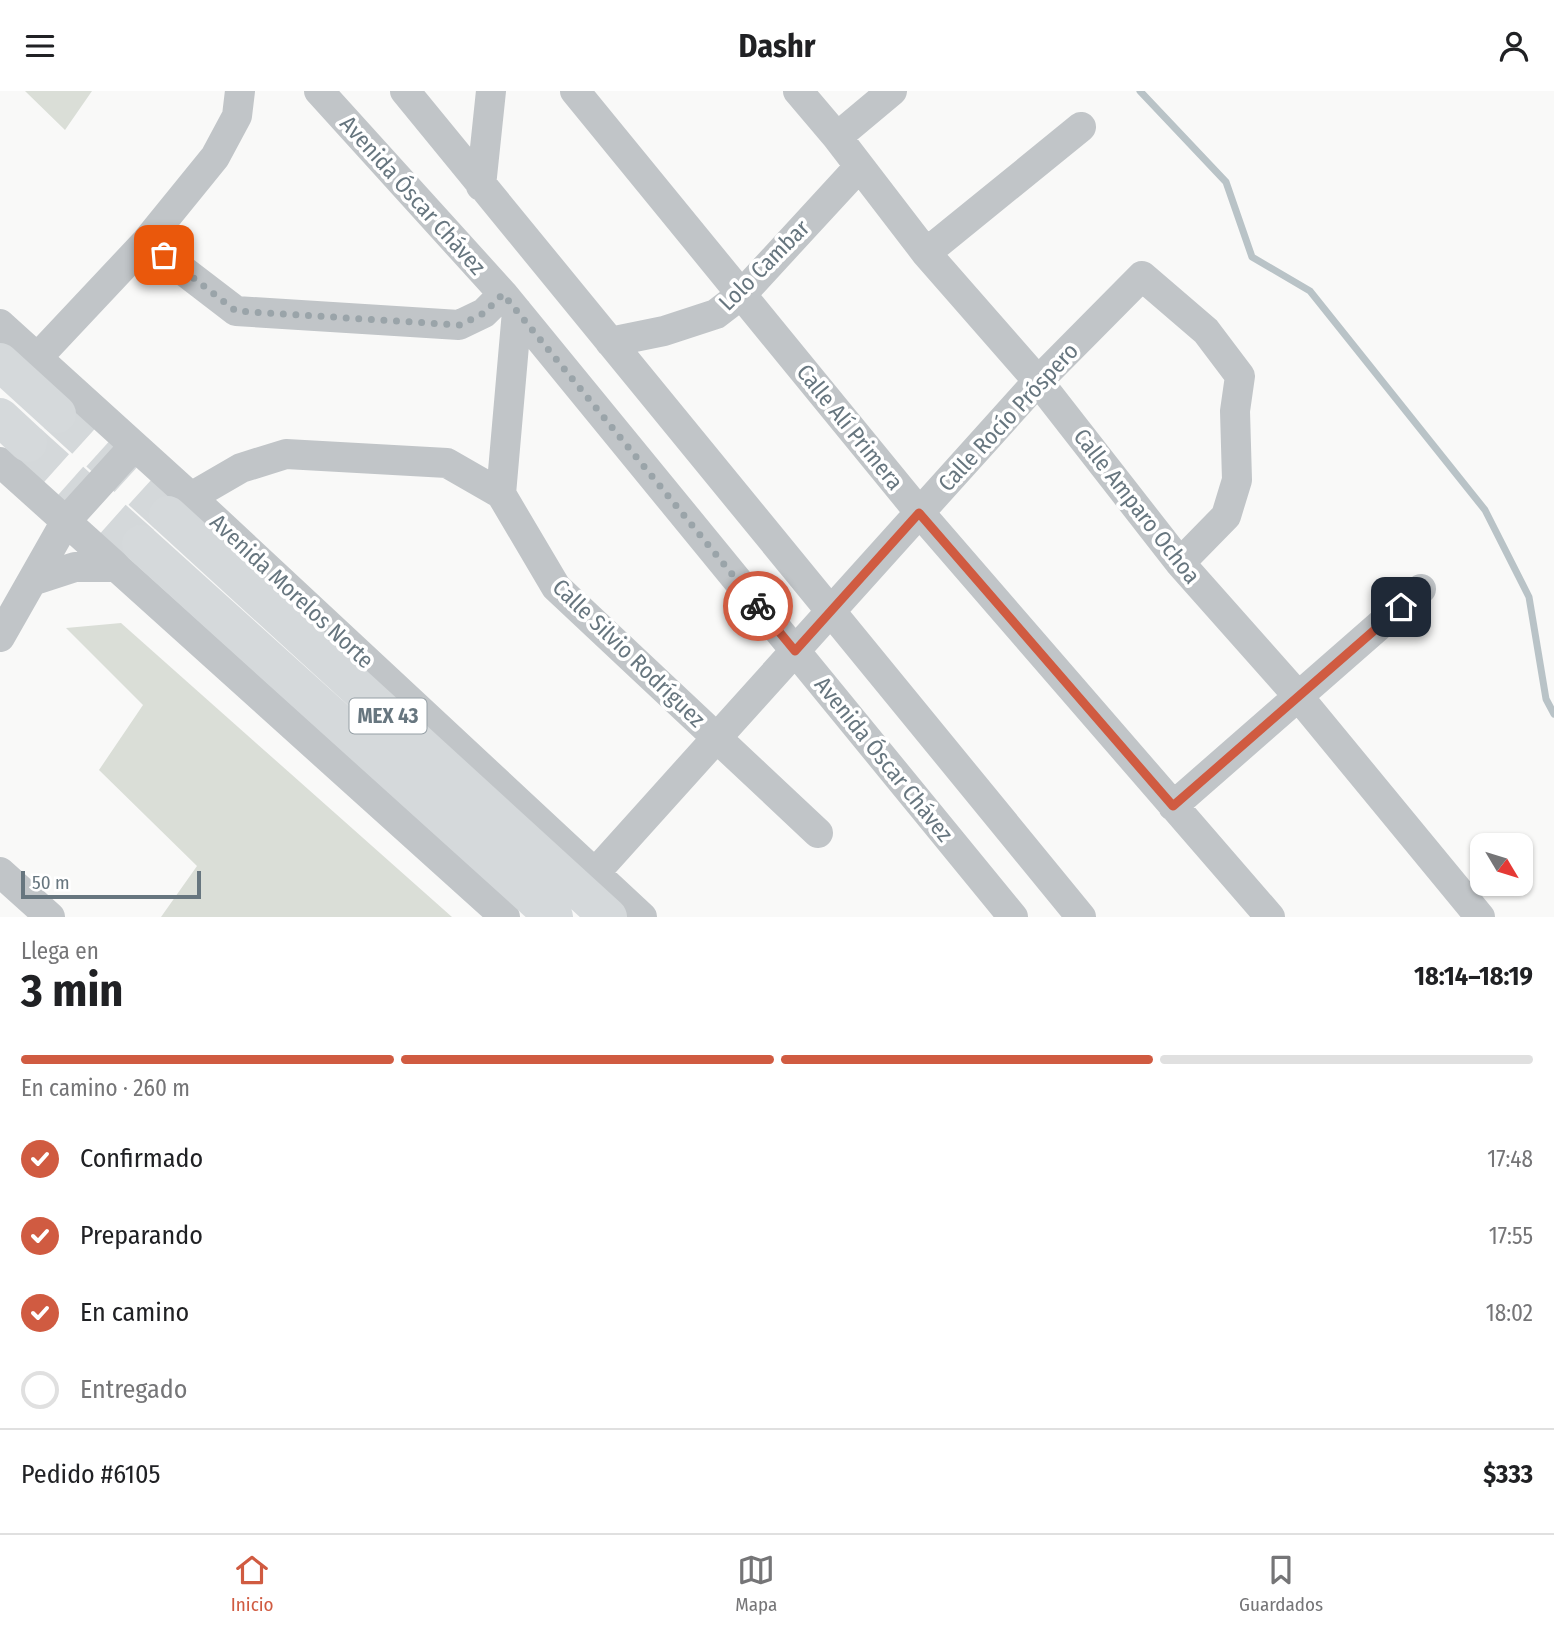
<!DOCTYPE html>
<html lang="es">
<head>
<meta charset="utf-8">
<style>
	body { margin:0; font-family:"Fira Sans Condensed",sans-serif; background:#f6f6f6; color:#202124; height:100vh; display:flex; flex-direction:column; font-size:26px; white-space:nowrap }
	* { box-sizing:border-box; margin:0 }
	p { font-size:23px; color:#757577 }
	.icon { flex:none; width:38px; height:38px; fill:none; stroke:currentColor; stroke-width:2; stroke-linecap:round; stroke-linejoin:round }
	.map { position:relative; height:826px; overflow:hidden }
	.panel { display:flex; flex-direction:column; background:#fff; flex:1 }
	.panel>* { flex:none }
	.needle { width:46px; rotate:128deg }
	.buttons { position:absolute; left:1470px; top:742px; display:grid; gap:14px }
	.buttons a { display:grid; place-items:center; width:63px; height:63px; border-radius:14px; background:#fff; box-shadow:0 2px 5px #0004; font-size:35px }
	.scale { position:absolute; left:21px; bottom:18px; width:180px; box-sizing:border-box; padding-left:7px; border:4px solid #67767f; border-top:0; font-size:19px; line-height:24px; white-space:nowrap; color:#67767f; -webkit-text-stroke:5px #fff; paint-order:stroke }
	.pin { position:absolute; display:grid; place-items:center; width:60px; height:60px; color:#fff; margin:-30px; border-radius:14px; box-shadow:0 4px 10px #0006 }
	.courier { position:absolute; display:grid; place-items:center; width:70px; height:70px; margin:-35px; border:5px solid #d05b41; border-radius:50%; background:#fff; color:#222; box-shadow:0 2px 9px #0007 }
	.head em { font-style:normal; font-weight:700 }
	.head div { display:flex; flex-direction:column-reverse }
	.head { display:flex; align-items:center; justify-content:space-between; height:119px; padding:0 21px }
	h1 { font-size:46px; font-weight:700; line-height:52px }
	.bar { display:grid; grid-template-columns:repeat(4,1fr); gap:10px 7px; align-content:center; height:84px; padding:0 21px }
	.bar i { height:9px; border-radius:5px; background:#e0e0e0 }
	.bar .active { background:#d05b41 }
	.bar p { grid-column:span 4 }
	.line { display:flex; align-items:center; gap:18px; padding:0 21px; border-top:2px solid #e0e0e0 }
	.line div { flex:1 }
	ol { padding:0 21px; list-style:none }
	li { display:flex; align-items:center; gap:21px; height:77px }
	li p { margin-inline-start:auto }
	li .icon { padding:7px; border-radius:50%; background:#d05b41; color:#fff; stroke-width:4 }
	li:last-child { color:#757577 }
	li i { width:38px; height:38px; border:4px solid #e0e0e0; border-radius:50% }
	header { display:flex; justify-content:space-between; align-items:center; height:91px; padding:0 21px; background:#fff; font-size:32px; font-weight:700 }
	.dock { display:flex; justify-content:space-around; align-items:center; height:98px; border-top:2px solid #e0e0e0; background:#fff; font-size:19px; color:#757577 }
	.dock a { display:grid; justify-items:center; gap:4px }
	.dock .active { color:#d05b41 }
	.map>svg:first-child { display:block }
	.green { fill:#daded7 }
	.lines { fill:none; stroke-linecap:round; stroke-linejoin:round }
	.stream { stroke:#b9c3c7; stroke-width:7 }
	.highway-tunnel { stroke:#d4d8da; stroke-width:38; stroke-dasharray:38 19; stroke-linecap:butt }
	.minor { stroke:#c1c5c8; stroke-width:30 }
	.highway { stroke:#d5d9db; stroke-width:38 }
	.done { stroke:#9aa4a9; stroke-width:7; stroke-dasharray:0 12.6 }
	.route { stroke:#d05b41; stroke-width:9 }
	.labels { text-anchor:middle; stroke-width:7; stroke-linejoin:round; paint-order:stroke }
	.shield { fill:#fff; stroke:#959fa5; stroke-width:2 }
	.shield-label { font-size:21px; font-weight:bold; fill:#67767f }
	.street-label { font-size:23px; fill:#67767f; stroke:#fff }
</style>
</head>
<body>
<header><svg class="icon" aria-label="menu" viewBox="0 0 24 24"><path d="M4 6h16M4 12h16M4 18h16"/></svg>Dashr<svg class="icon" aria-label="person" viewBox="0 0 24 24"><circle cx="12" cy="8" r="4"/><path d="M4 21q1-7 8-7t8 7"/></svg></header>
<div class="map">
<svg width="1554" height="826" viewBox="0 0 1554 826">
	<rect width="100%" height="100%" fill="#f9f9f8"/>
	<path class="green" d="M 25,0 L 92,0 L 65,39 Z
		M 121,532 L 452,826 L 161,826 L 197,775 L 99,679 L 143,614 L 66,537 Z"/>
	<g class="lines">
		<path class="stream" d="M 1140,0 L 1226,91 L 1252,166 L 1310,200 L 1485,419 L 1529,506 L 1546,608 L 1554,623"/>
		<path class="highway-tunnel" d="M 57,323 L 168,424
			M 28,352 L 141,453"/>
		<path class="minor" d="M 319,0 L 503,203 L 1013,826
			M 405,0 L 1081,826
			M 575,0 L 920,422 L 1270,826
			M 798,0 L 837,46 L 926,162 L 1038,290 L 1180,472 L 1298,605 L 1480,826
			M 837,46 L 892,0
			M 481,95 L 491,0
			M 146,151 L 236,220 L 459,234 L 484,222 L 503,203
			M 926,162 L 1081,36
			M 0,233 L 191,406 L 642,826
			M 610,251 L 664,240 L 716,223 L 742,203 L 859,76
			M 37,267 L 146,151 L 215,66 L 237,25 L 240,0
			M 0,371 L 505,826
			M 501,403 L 517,220
			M 191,406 L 241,377 L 286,363 L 447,372 L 501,403 L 556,496 L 818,742
			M 32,490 L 75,476 L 117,476
			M 0,546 L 66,430 L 134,355
			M 1173,715 L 1421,498
			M 0,781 L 50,826
			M 595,782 L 1038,290 L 1142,185 L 1206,240 L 1240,285 L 1235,320 L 1237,389 L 1226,425 L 1180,472"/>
		<path class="highway" d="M 0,271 L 57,323
			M 0,326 L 28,352
			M 168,424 L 608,826
			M 141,453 L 554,826"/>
	</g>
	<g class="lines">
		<path class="done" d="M 164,164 L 236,220 L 460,234 L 484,222 L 503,203 L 758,515"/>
		<path class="route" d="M 758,515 L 795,560 L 919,422 L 1173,715 L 1401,516"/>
	</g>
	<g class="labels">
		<rect class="shield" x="349.5" y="607.5" width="77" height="35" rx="5"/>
		<g class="shield-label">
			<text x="388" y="632">MEX 43</text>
		</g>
		<g class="street-label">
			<text transform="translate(413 104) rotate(48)" y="8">Avenida Óscar Chávez</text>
			<text transform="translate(764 174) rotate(-45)" y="8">Lolo Cambar</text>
			<text transform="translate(1008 326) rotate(-47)" y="8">Calle Rocío Próspero</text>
			<text transform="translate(850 336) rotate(51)" y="8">Calle Alí Primera</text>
			<text transform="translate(1137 415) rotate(52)" y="8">Calle Amparo Ochoa</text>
			<text transform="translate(292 500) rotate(43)" y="8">Avenida Morelos Norte</text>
			<text transform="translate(629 562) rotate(44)" y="8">Calle Silvio Rodríguez</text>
			<text transform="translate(884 668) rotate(51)" y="8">Avenida Óscar Chávez</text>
		</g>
	</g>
</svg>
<div class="buttons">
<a><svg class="needle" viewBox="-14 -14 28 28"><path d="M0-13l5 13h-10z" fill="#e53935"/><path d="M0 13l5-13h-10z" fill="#757577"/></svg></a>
</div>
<div class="scale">50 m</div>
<div class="pin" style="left:164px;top:164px;background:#ea580c"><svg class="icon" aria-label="bag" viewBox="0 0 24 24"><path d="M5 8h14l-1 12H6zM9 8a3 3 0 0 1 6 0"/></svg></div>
<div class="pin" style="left:1401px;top:516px;background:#1f2937"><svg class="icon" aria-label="home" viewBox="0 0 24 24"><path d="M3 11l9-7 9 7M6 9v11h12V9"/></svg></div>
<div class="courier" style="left:758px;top:515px"><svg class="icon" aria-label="bike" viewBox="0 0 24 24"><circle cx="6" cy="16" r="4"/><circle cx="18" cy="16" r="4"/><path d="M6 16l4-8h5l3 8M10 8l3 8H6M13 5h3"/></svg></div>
</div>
<section class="panel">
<div class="head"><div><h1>3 min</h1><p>Llega en</p></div><em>18:14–18:19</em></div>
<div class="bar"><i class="active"></i><i class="active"></i><i class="active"></i><i></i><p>En camino · 260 m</p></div>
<ol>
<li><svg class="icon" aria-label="check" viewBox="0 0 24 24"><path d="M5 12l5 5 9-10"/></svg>Confirmado<p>17:48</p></li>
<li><svg class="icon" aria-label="check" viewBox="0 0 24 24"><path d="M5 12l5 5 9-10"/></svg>Preparando<p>17:55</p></li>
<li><svg class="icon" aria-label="check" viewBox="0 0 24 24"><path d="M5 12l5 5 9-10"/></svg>En camino<p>18:02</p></li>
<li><i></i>Entregado</li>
</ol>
<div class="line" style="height:91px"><div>Pedido #6105</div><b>$333</b></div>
</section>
<nav class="dock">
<a class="active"><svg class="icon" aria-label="home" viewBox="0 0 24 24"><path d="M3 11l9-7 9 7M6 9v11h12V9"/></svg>Inicio</a>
<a><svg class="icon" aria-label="map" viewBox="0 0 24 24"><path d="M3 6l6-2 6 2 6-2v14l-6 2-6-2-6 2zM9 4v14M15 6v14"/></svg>Mapa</a>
<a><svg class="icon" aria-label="saved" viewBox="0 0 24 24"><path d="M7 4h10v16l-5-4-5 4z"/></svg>Guardados</a>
</nav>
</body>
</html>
